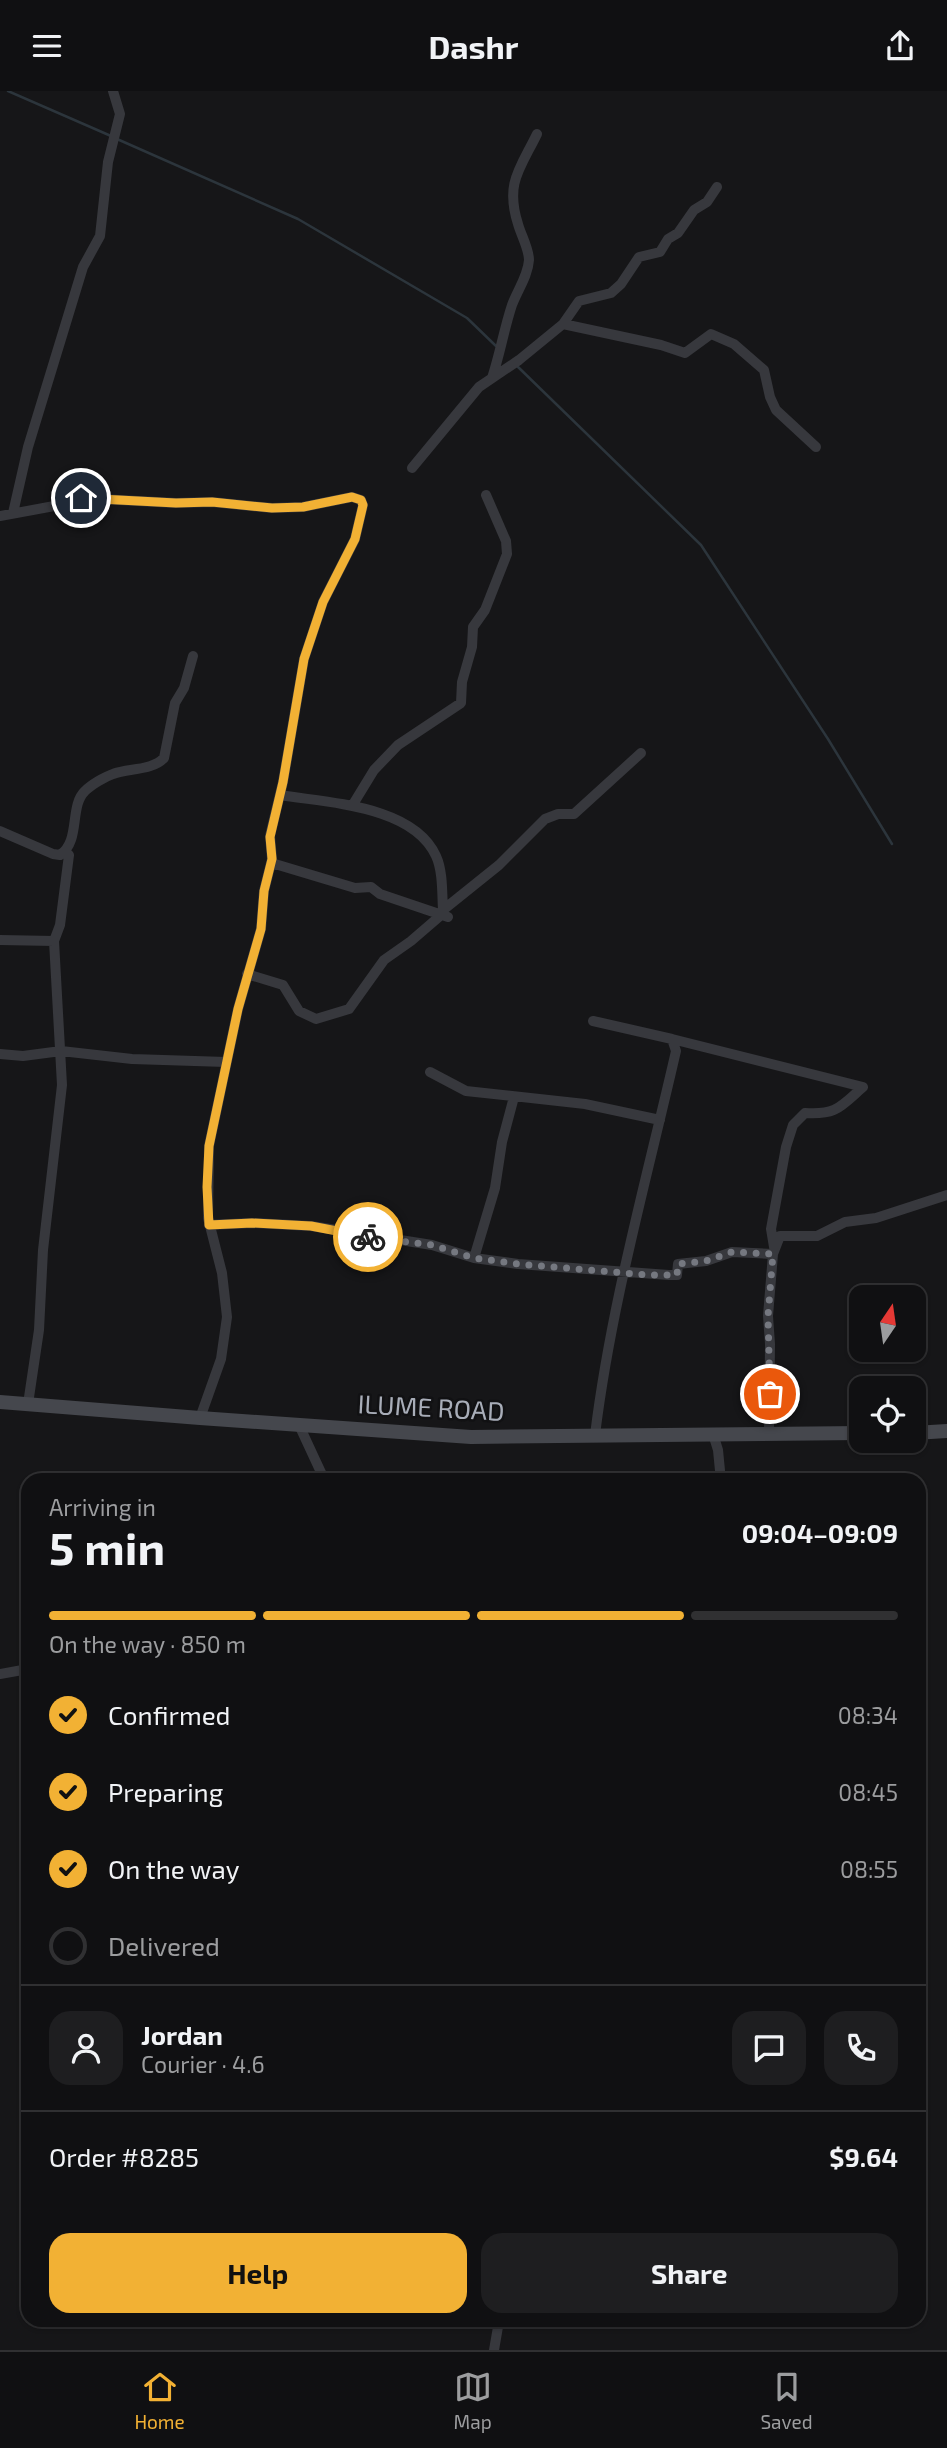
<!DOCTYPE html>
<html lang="en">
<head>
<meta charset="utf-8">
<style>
	body { margin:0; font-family:"Exo 2",sans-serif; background:#1e1e20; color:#f1f3f6; height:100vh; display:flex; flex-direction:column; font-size:26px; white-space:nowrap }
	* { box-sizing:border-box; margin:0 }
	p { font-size:23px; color:#9c9d9f }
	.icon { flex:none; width:38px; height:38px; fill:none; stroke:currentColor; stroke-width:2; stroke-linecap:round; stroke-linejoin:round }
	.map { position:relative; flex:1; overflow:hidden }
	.drawer { position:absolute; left:21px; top:1382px; width:905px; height:854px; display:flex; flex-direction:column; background:#101012; border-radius:21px; box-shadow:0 2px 5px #0004,0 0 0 2px #303032 }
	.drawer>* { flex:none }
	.needle { width:46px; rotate:13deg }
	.tools { position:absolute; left:849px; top:1194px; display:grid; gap:14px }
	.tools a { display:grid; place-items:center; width:77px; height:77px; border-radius:14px; background:#101012; box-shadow:0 2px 5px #0004,0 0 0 2px #303032; font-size:35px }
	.pin { position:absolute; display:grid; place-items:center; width:60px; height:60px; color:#fff; margin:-30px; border:4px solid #fff; border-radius:50%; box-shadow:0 2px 7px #0007 }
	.courier { position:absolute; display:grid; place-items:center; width:70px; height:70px; margin:-35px; border:5px solid #f2b134; border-radius:50%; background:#fff; color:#222; box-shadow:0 2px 9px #0007 }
	.summary em { font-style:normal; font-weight:700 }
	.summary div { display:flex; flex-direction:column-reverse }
	.summary { display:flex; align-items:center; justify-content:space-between; height:119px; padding:0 28px }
	h1 { font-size:46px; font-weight:700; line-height:52px }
	.bar { display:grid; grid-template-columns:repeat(4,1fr); gap:10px 7px; align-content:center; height:84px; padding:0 28px }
	.bar i { height:9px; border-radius:5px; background:#303032 }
	.bar .on { background:#f2b134 }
	.bar p { grid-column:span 4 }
	.line { display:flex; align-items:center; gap:18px; padding:0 28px; border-top:2px solid #303032 }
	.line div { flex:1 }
	.round { display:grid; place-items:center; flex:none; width:74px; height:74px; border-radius:21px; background:#1e1e20 }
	ol { padding:0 28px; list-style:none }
	li { display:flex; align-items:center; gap:21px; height:77px }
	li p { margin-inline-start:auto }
	li .icon { padding:7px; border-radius:50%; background:#f2b134; color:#111; stroke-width:4 }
	li:last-child { color:#9c9d9f }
	li i { width:38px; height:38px; border:4px solid #303032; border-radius:50% }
	.button { display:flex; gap:14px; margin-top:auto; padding:14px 28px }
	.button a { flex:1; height:80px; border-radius:21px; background:#f2b134; color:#111; font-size:28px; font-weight:700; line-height:80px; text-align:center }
	.button a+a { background:#1e1e20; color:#f1f3f6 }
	header { display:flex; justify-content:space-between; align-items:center; height:91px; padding:0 28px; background:#101012; font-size:32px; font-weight:700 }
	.dock { display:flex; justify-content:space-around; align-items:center; height:98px; border-top:2px solid #303032; background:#101012; font-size:19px; color:#9c9d9f }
	.dock a { display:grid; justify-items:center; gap:4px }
	.dock .on { color:#f2b134 }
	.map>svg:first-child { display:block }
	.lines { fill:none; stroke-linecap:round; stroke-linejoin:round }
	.stream { stroke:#2c353c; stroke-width:2.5 }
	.street { stroke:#37383d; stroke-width:10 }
	.secondary { stroke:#45474d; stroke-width:14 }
	.done { stroke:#757880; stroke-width:7; stroke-dasharray:0 12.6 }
	.route { stroke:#f2b134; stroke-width:9 }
	.labels { text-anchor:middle; stroke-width:5; stroke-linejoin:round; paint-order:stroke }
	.street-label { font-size:26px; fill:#a8adb8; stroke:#111113 }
</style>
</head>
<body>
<header><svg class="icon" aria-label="menu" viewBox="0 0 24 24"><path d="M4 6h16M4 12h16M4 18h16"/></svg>Dashr<svg class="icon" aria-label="share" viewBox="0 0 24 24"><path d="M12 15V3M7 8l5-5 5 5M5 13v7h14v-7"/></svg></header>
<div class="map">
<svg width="947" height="2259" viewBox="0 0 947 2259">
	<rect width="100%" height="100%" fill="#161618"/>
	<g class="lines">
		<path class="stream" d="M 8,0 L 111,45
			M 117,48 L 298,128 L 467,227 L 496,255
			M 516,274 L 701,454 L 828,648 L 892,753"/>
		<path class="street" d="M 563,233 L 579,210 L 611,202 L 621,193 L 639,166 L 660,161 L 668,148 L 678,142 L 694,119 L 707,111 L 717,96
			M 492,287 C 500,263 504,238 512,214 C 517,200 528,185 529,169 C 529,158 521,144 518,133 C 505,92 520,78 537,43
			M 412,377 L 479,296 L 519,269 L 563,233 L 661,254 L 685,262 L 711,243 L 734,253 L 764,279 L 770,306 L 776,319 L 816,356
			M 13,422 L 28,356 L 83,176 L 100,145 L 108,71 L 120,23 L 113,0
			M 0,425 L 65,413 L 81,407 L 176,412 L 212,411 L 272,417 L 303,416 L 352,406 L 361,409 L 363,414 L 355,448 L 323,511 L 304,568 L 283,691 L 270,745 L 272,768 L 264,800 L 261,838 L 238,918 L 209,1055 L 208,1127 L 222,1182 L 227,1226 L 221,1268 L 200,1327
			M 280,704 C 327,712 413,714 436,765 C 443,780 442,802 443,819
			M 352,715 L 374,679 L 398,654 L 461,612 L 462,591 L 472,556 L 473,536 L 485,519 L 507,463 L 506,450 L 486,404
			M 0,740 L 53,763 L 60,764 C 81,750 69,715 85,700 C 91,694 104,686 113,683 C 128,677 152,680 164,667 L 175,612 L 184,597 L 193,565
			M 275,773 L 355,797 L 371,796 L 380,803 L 448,826
			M 0,849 L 54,850
			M 247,883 L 283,894 L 299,920 L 316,928 L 349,918 L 384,869 L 411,850 L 440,825 L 443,819 L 499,774 L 545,728 L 558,723 L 574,723 L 641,662
			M 593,930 L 672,948 L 676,960 C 647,1087 611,1214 595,1344
			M 672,948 L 863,996 C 840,1016 837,1024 805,1022 L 793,1034 L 786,1056 L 771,1138 L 774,1156
			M 0,963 L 23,965 L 61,960 L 132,968 L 226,971
			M 430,981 L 466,1000 L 585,1013 L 660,1029
			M 209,1134 L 252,1132 L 311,1135 L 432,1154 L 474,1167 L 518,1173 L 669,1184 L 677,1184 L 678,1173 L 706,1170 L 732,1161 L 773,1163 L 780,1145 L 817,1145 L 845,1131 L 876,1127 L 947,1104
			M 474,1167 L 495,1097 L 502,1051 L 514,1006
			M 28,1313 L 39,1239 L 43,1159 L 62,994 L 54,850 L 60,834 L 69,764
			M 299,1334 L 325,1390
			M 769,1342 L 770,1253 L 768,1225 L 773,1163
			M 713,1343 L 718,1359 L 721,1390
			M 0,1583 L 28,1578
			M 494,2259 L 499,2230"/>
		<path class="secondary" d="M 0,1311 L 200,1327 L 471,1346 L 861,1342
			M 914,1342 L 947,1340"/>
	</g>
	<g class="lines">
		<path class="done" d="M 368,1146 L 432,1154 L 474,1167 L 518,1173 L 648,1184 L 677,1184 L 678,1173 L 706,1170 L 732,1161 L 773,1163 L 768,1225 L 770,1303"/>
		<path class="route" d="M 81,407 L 176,412 L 212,411 L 272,417 L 303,416 L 352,406 L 361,409 L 363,414 L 355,448 L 323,511 L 304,568 L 283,691 L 270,746 L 272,768 L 264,800 L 261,838 L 238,918 L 209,1055 L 207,1096 L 209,1134 L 252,1132 L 311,1135 L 368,1146"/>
	</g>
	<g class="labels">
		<g class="street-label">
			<text transform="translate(431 1317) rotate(3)" y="9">ILUME ROAD</text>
		</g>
	</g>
</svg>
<div class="tools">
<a><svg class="needle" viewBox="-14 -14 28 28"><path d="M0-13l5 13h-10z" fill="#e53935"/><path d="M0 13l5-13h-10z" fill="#9c9d9f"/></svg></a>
<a><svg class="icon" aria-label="locate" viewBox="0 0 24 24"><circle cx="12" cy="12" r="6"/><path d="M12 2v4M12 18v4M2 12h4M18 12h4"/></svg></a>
</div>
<div class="pin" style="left:770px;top:1303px;background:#ea580c"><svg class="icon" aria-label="bag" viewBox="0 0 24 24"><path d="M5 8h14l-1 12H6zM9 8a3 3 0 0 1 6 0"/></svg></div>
<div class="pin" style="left:81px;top:407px;background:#1f2937"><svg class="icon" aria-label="home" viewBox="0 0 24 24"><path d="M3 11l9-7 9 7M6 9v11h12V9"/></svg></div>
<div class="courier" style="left:368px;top:1146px"><svg class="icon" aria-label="bike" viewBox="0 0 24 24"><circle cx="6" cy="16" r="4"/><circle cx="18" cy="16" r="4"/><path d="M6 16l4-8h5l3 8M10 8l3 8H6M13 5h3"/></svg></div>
<section class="drawer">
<div class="summary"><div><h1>5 min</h1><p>Arriving in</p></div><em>09:04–09:09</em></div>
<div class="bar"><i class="on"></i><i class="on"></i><i class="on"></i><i></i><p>On the way · 850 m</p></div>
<ol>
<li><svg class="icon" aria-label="check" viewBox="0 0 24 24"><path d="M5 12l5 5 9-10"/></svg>Confirmed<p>08:34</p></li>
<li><svg class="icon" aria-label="check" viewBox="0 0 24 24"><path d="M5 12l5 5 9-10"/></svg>Preparing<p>08:45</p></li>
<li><svg class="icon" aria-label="check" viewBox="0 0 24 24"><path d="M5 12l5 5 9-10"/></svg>On the way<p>08:55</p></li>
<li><i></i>Delivered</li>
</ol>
<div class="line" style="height:126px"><a class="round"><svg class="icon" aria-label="person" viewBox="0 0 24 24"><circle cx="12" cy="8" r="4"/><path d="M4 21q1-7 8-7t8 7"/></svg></a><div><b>Jordan</b><p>Courier · 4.6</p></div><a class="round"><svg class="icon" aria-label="chat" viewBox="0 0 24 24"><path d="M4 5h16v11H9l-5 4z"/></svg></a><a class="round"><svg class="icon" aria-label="phone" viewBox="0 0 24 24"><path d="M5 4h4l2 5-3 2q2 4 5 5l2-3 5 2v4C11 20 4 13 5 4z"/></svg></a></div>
<div class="line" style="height:91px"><div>Order #8285</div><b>$9.64</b></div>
<div class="button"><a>Help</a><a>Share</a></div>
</section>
</div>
<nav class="dock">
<a class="on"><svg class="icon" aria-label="home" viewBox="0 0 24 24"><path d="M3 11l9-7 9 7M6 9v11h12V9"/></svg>Home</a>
<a><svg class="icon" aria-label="map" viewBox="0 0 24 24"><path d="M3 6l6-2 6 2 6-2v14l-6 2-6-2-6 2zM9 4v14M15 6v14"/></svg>Map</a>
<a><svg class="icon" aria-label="saved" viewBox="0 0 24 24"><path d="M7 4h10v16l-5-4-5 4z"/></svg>Saved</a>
</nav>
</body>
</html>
